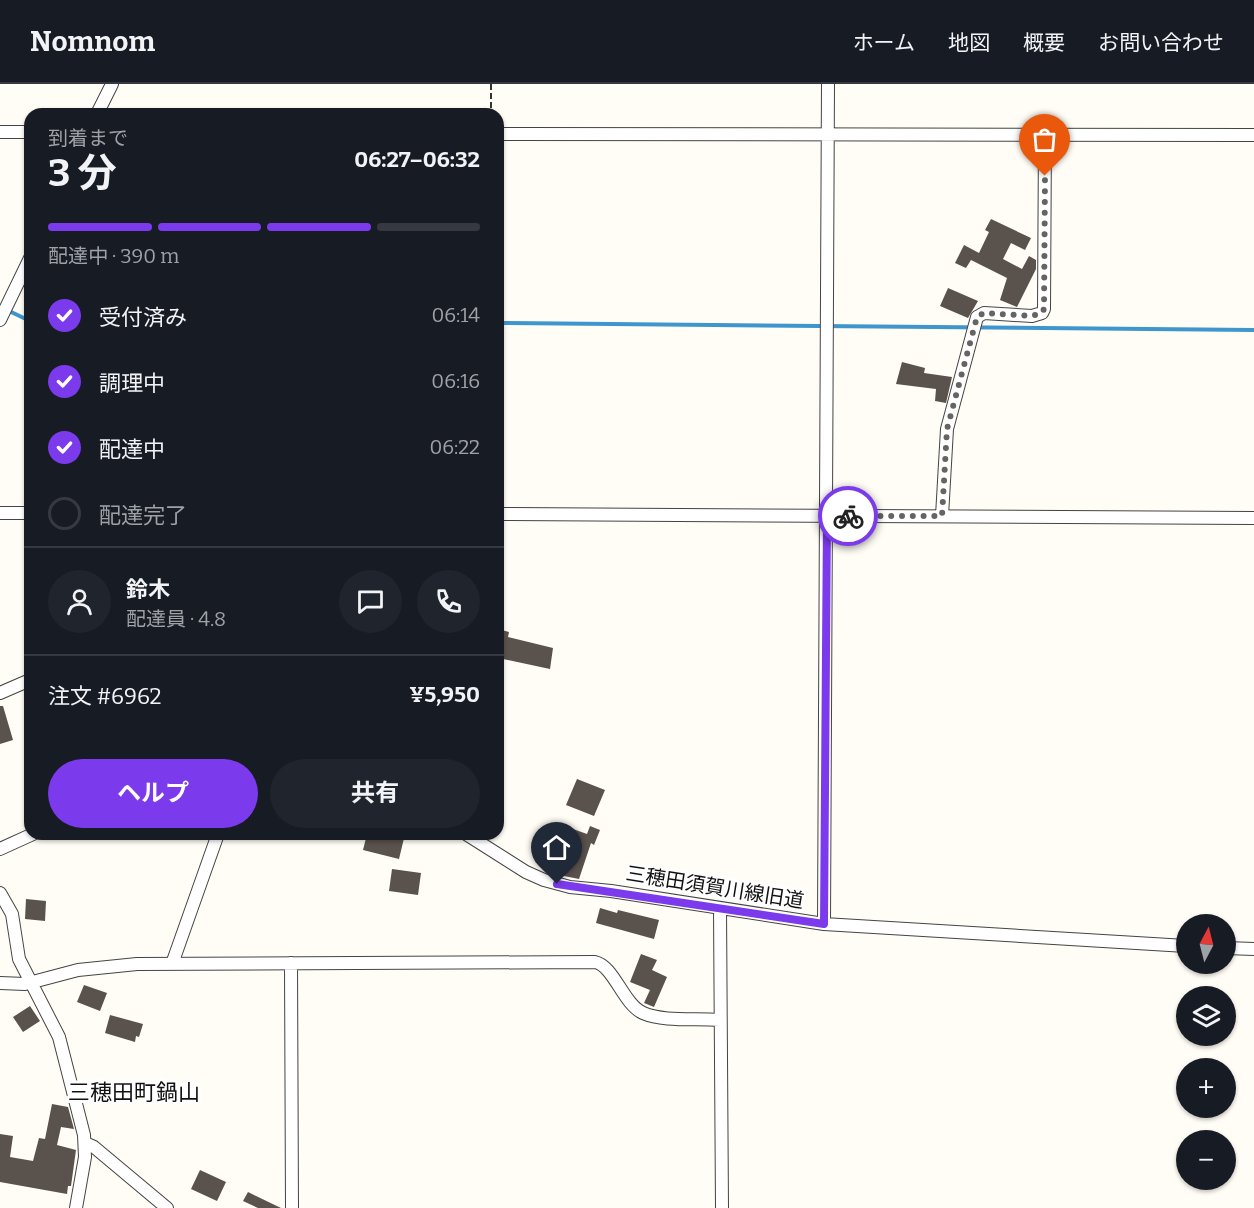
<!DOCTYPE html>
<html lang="ja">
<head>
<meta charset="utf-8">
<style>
	body { margin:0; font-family:Bitter,"Noto Sans JP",serif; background:#20242c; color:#f1f3f6; height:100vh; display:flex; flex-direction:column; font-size:22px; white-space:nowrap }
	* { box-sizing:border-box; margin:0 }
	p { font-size:20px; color:#9ea1a6 }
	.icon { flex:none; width:33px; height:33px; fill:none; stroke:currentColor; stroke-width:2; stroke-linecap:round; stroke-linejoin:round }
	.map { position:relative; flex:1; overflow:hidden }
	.sheet { position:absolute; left:24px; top:24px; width:480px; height:732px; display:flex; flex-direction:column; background:#171b24; border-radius:18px; box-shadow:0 2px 4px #0004 }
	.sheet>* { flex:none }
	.needle { width:39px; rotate:7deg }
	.controls { position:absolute; left:1176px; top:830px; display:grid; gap:12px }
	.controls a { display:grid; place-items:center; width:60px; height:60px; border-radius:50%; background:#171b24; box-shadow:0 2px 4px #0004; font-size:30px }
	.pin { position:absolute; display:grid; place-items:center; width:51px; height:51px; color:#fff; margin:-62px -26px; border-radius:50% 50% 50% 0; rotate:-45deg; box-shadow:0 0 6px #0007 }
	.pin .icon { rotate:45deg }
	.courier { position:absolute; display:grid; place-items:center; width:60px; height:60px; margin:-30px; border:4px solid #7c3aed; border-radius:50%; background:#fff; color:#222; box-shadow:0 2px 8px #0007 }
	.head em { font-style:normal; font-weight:700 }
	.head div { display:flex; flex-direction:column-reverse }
	.head { display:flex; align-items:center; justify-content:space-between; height:102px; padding:0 24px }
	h1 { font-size:39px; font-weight:700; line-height:45px }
	.bar { display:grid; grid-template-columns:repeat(4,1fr); gap:9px 6px; align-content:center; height:72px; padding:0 24px }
	.bar i { height:8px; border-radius:4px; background:#363941 }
	.bar .active { background:#7c3aed }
	.bar p { grid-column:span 4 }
	.line { display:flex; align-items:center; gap:15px; padding:0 24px; border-top:2px solid #363941 }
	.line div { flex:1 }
	.round { display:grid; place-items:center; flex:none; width:63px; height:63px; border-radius:32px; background:#20242c }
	ol { padding:0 24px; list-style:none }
	li { display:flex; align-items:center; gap:18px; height:66px }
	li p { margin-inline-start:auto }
	li .icon { padding:6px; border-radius:50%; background:#7c3aed; color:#fff; stroke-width:4 }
	li:last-child { color:#9ea1a6 }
	li i { width:33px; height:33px; border:3px solid #363941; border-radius:50% }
	.button { display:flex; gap:12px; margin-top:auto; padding:12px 24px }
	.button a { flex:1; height:69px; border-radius:36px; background:#7c3aed; color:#fff; font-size:24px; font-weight:700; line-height:69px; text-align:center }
	.button a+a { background:#20242c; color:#f1f3f6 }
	header { display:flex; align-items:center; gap:36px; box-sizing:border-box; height:84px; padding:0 30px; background:#171b24; border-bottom:2px solid #363941 }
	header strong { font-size:28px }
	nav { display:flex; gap:33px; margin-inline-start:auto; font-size:21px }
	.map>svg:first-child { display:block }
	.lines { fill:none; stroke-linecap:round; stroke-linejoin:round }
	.stream { stroke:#3f96cf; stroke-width:4 }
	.building { fill:#5a524d }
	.minor-casing { stroke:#444; stroke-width:14 }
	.path { stroke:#333; stroke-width:2; stroke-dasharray:6 3; stroke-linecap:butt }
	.minor { stroke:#fff; stroke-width:12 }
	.done { stroke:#646461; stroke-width:6; stroke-dasharray:0 10.8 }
	.route { stroke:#7c3aed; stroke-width:8 }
	.labels { text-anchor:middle; stroke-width:6; stroke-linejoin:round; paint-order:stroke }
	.street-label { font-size:20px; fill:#111; stroke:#fff }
	.quarter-label { font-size:22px; fill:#111; stroke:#fff }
</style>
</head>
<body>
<header>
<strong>Nomnom</strong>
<nav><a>ホーム</a><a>地図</a><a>概要</a><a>お問い合わせ</a></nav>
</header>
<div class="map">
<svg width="1254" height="1124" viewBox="0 0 1254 1124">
	<rect width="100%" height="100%" fill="#fffdf5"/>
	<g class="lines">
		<path class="stream" d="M 7,226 L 30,237
			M 498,239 L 1254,246"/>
	</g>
	<path class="building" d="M 991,135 L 1031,154 L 1025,166 L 1011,159 L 1003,175 L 1022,185 L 1029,172 L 1036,176 L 1036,185 L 1017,223 L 1000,216 L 1007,194 L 971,176 L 966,184 L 955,179 L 964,161 L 979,169 L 989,148 L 985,146 Z
		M 948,204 L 978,217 L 968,234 L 940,222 Z
		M 902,278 L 925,284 L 924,289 L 952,293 L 946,319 L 935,317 L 936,305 L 896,300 Z
		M 498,545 L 509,548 L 508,553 L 553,564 L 550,585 L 503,575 L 502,578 L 498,578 Z
		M 0,622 L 3,622 L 13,656 L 0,660 Z
		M 577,695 L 605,706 L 594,732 L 566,721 Z
		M 590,742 L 600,746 L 594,761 L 591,759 L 579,795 L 564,792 L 569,771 L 560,768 L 570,744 L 587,750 Z
		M 367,750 L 405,750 L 399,775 L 363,766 Z
		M 392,785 L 421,789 L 418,811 L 389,807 Z
		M 26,815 L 46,817 L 45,837 L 25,835 Z
		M 600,824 L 617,829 L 618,826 L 659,836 L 654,855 L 596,839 Z
		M 641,870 L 657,876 L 652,886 L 667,893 L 654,923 L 644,919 L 650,906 L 630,898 Z
		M 84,901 L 107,909 L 100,927 L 77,918 Z
		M 30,922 L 40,937 L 23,948 L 13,933 Z
		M 110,931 L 143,940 L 139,953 L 136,952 L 135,958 L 105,949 Z
		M 52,1020 L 68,1023 L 74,1045 L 61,1043 L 57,1061 L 76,1066 L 71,1102 L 68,1102 L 67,1110 L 0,1098 L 0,1050 L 13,1052 L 10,1073 L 33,1077 L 39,1054 L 45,1055 Z
		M 200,1086 L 226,1098 L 217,1117 L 191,1105 Z
		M 248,1108 L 281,1124 L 258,1124 L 243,1117 Z"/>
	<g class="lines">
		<defs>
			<path id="minor" d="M 97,30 L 112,0
				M 0,48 L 30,48
				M 498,50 L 1254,51
				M 0,236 L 30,174
				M 0,429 L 30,429
				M 498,430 L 1254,434
				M 942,432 L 947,345 L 977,233 L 984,229 L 1032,232 L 1042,229 L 1044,225 L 1045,50
				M 0,609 L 30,596
				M 466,750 L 526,788 L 544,796 L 570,803 L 611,807 L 824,840 L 1186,862
				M 0,765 L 33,750
				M 0,809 L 12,830 L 19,875 L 59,953 L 84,1051 L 85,1073 L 76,1124
				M 720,825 L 722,1124
				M 824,840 L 828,0
				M 1226,864 L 1254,865
				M 291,879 L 292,1124
				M 172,880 L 218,750
				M 0,899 L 25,900 L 78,886 L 137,880 L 595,878 C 614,882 623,920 643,929 C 664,938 696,934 719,936
				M 85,1059 L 94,1063 L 167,1124"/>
		</defs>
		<use href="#minor" class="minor-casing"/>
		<path class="path" d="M 491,0 L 491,30"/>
		<use href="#minor" class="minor"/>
	</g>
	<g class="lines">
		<path class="done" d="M 848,432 L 942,432 L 947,345 L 977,233 L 984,229 L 1032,232 L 1042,229 L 1044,225 L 1045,92"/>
		<path class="route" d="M 557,800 L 824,840 L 827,432 L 848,432"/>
	</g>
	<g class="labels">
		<g class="street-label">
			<text transform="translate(715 803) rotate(9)" y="7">三穂田須賀川線旧道</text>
		</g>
		<g class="quarter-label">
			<text x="134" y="1016">三穂田町鍋山</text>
		</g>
	</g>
</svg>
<div class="controls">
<a><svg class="needle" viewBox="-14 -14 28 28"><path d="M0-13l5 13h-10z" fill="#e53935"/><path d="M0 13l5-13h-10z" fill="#9ea1a6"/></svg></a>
<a><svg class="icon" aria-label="layers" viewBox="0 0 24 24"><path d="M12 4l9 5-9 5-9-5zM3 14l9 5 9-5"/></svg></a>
<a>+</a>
<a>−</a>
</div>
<div class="pin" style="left:1045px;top:92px;background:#ea580c"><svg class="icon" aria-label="bag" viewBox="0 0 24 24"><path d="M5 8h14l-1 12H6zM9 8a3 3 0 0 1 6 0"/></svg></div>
<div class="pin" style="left:557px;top:800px;background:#1f2937"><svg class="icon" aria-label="home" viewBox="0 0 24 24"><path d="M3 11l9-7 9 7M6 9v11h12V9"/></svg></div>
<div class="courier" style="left:848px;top:432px"><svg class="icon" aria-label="bike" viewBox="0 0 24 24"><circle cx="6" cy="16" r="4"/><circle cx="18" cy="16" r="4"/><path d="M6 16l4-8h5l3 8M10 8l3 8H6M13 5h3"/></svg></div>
<section class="sheet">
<div class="head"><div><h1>3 分</h1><p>到着まで</p></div><em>06:27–06:32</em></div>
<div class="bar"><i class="active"></i><i class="active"></i><i class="active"></i><i></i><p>配達中 · 390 m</p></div>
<ol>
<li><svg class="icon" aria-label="check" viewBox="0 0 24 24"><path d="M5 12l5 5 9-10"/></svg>受付済み<p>06:14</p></li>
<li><svg class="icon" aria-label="check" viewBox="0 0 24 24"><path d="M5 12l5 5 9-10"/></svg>調理中<p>06:16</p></li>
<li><svg class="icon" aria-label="check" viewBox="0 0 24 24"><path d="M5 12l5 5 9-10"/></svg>配達中<p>06:22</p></li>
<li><i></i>配達完了</li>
</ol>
<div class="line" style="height:108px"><a class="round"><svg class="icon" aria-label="person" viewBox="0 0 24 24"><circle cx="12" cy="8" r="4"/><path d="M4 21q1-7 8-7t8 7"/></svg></a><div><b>鈴木</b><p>配達員 · 4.8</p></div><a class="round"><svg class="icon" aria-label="chat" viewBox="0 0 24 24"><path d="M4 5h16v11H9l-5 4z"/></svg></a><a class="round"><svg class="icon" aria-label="phone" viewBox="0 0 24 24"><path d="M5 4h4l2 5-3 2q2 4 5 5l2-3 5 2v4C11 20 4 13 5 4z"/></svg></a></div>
<div class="line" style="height:78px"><div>注文 #6962</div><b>¥5,950</b></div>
<div class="button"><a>ヘルプ</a><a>共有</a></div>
</section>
</div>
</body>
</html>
